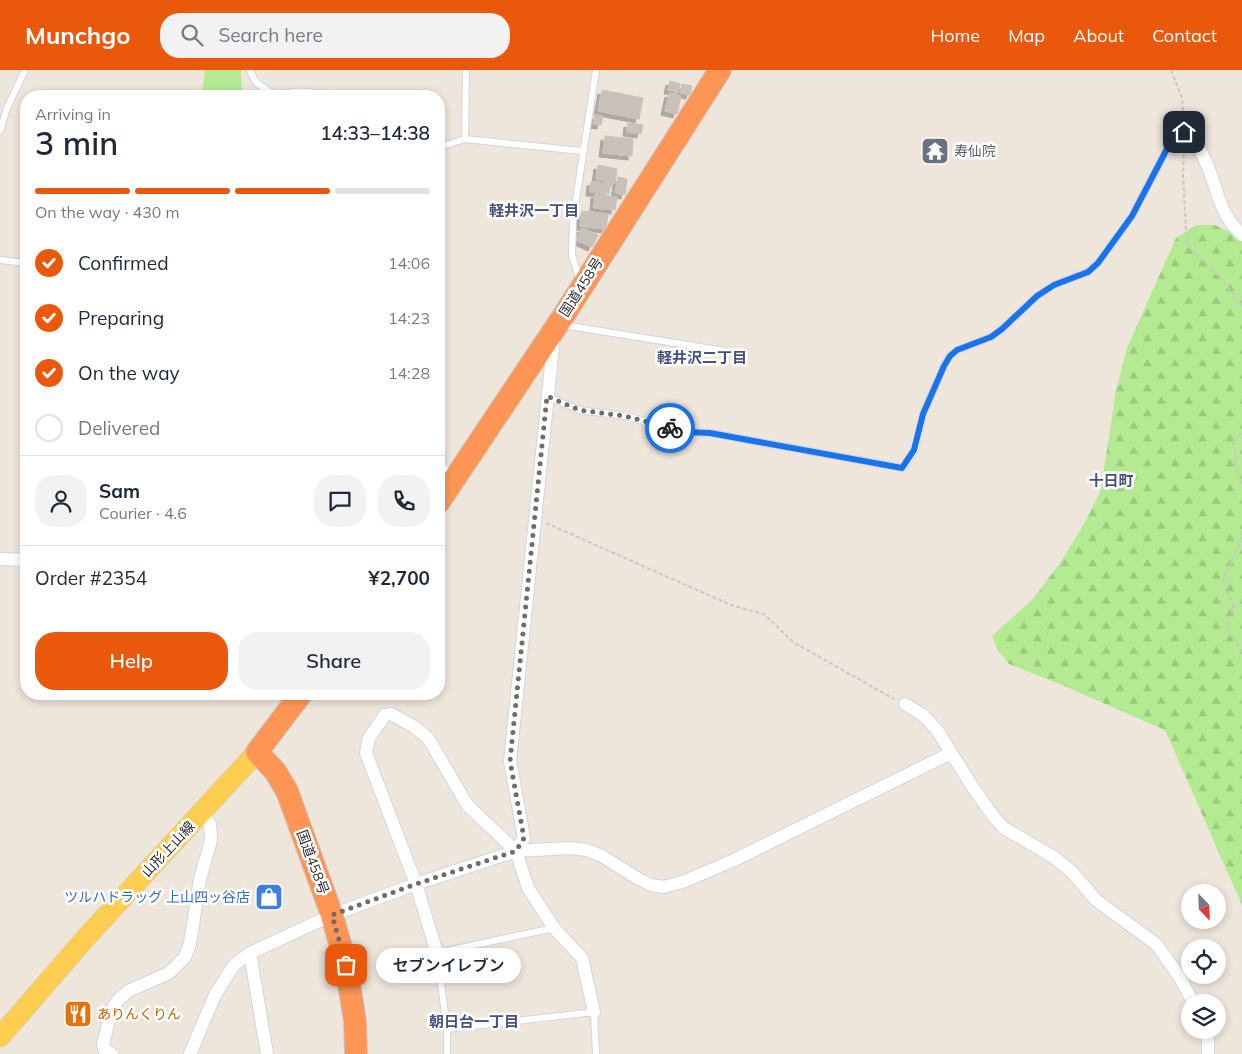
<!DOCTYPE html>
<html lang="en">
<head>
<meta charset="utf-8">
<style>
	body { margin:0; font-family:Mulish,"Noto Sans JP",sans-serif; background:#f2f2f3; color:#1f2937; height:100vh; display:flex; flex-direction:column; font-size:19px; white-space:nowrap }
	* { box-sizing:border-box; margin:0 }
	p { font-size:16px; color:#747a83 }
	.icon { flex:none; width:28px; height:28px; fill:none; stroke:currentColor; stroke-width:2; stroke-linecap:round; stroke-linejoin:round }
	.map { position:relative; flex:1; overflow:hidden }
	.details { position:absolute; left:20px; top:20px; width:425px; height:610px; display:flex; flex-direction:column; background:#fff; border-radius:20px; box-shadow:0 2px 8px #0003 }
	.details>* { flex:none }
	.needle { width:32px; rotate:157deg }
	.controls { position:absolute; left:1181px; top:814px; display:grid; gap:10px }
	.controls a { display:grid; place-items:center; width:45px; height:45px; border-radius:50%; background:#fff; box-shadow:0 2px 8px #0003; font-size:25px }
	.pin { position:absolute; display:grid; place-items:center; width:42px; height:42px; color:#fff; margin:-21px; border-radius:10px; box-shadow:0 2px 8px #0006 }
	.courier { position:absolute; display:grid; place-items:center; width:50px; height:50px; margin:-25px; border:4px solid #1a73e8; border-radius:50%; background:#fff; color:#222; box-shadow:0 1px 6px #0007 }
	.bubble { position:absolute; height:35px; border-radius:18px; background:#fff; box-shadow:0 2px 8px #0003; font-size:16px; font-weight:600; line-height:35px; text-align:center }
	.overview em { font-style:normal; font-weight:600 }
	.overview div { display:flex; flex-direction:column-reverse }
	.overview { display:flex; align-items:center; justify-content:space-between; height:85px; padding:0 15px }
	h1 { font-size:32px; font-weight:600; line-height:38px }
	.bar { display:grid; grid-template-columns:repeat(4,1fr); gap:8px 5px; align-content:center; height:60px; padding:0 15px }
	.bar i { height:6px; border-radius:4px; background:#e0e1e3 }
	.bar .on { background:#ea580c }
	.bar p { grid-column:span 4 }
	.line { display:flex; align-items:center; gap:12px; padding:0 15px; border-top:1px solid #e0e1e3 }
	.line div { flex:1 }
	.round { display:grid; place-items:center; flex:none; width:52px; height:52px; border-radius:20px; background:#f2f2f3 }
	ol { padding:0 15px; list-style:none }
	li { display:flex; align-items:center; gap:15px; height:55px }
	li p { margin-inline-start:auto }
	li .icon { padding:5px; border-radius:50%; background:#ea580c; color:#fff; stroke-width:4 }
	li:last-child { color:#747a83 }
	li i { width:28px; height:28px; border:2px solid #e0e1e3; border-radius:50% }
	.action { display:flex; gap:10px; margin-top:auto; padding:10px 15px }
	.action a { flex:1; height:58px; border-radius:20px; background:#ea580c; color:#fff; font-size:20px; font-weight:600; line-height:58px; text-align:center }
	.action a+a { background:#f2f2f3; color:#1f2937 }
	header { display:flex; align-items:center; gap:30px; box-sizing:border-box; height:70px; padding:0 25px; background:#ea580c; color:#fff }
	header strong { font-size:24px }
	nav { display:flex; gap:28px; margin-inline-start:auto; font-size:18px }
	.search { width:350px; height:45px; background:#f2f2f3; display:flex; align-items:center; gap:12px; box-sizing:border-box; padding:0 18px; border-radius:20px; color:#747a83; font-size:19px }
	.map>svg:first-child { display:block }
	.forest { fill:url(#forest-firs) }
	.park { fill:#b4ea92 }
	.building { fill:#c9c2bb; stroke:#cac1b4; filter:url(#shadow) }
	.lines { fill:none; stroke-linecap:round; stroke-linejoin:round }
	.lane-casing { stroke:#d0d5e5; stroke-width:8 }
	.street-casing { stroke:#d0d5e5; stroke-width:14 }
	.primary-casing { stroke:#c8c8c8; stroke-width:21 }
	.highway-casing { stroke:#c8c8c8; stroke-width:24 }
	.path { stroke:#c8c8c8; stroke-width:2; stroke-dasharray:4 2.5; stroke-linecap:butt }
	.lane { stroke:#fff; stroke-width:6 }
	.street { stroke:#fff; stroke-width:12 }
	.primary { stroke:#ffcd4f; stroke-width:20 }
	.highway { stroke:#ff9655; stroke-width:22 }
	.done { stroke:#6f6c69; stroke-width:5; stroke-dasharray:0 9 }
	.route { stroke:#1a73e8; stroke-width:6 }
	.labels { text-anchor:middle; stroke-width:5; stroke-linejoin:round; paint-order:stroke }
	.worship-label { font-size:14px; fill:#5b616d; stroke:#fff; text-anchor:start }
	.street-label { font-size:14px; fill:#2b2b2b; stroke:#fff }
	.shop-label { font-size:14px; fill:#366cbe; stroke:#fff; text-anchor:end }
	.food-label { font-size:14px; fill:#c56008; stroke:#fff; text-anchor:start }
	.neighbourhood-label { font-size:15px; font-weight:bold; fill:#465380; stroke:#fff }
</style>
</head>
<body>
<header>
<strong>Munchgo</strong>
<div class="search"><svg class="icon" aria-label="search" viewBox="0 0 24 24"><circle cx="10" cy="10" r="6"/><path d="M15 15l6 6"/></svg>Search here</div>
<nav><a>Home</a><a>Map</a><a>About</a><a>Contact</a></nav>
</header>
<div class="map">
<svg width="1242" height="984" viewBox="0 0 1242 984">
	<defs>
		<pattern id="forest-firs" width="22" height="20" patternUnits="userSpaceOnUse" patternTransform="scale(1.25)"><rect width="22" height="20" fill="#b4ea92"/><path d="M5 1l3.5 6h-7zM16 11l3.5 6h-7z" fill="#9bc97e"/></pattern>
		<filter id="shadow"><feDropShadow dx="-4" dy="4" stdDeviation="0" flood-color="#0004"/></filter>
	</defs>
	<rect width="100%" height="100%" fill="#eee5db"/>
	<path class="forest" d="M 1196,155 L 1215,155 L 1242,168 L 1242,835 L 1165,660 L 1062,615 L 1009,594 L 998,580 L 992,566 L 1032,530 L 1058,496 L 1083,456 L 1101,420 L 1116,320 L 1127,278 L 1176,168 Z"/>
	<path class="park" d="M 205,0 L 241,0 L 242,26 L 202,23 Z"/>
	<path class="building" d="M 670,11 L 680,14 L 678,22 L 668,20 Z
		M 682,14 L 692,16 L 690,25 L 680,23 Z
		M 602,20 L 643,28 L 639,49 L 598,41 Z
		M 669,23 L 681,26 L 677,44 L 665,41 Z
		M 595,45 L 603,46 L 601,55 L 593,54 Z
		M 628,53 L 643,55 L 641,64 L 627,62 Z
		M 605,66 L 633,69 L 632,86 L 603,83 Z
		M 598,95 L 617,99 L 615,113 L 596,109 Z
		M 618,107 L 627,109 L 625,125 L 615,123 Z
		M 591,112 L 610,113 L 609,124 L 590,122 Z
		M 595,124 L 617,127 L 615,140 L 594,138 Z
		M 582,141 L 608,144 L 606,159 L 580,156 Z
		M 582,158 L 598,165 L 592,177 L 576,170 Z"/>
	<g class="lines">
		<defs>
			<path id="lane" d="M 250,0 C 255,17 264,16 276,26
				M 279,26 C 296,18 318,23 336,26
				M 0,61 L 7,38 L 25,0
				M 465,69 L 466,0
				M 439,77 L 465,69 L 582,81
				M 0,190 L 26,193
				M 580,211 L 572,185 L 573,149 L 596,0
				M 563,255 L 725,281
				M 547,326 L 579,340 L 625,346 L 685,362 L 710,363 L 903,398 L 915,380 L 923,344 L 944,296 L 950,286 L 957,280 L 991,267 L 1002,259 L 1037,226 L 1054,215 L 1088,202 L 1098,193 L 1132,146 L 1168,77 L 1176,66 L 1185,62
				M 439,393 L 453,405
				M 447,959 L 594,942 L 596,984
				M 447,984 L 447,959 L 437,883 L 554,858"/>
			<path id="street" d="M 1185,62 C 1190,69 1198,76 1202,84 C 1218,113 1215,139 1242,165
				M 0,489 L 26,490
				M 905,634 L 924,646 L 937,660 L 972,716 L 993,746 L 1004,758 L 1055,788 L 1072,802 L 1096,830 L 1156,874 L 1179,906 L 1193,932
				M 516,781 L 524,768 L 510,691 L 554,267
				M 250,883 L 267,984
				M 437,883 L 416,814 L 366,683 L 369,668 L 385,645 L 391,644 L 413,656 L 428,668 L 468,736 L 516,781 L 528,818 L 554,858 L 582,888 L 594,942
				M 1205,960 L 1208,971 L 1208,984
				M 112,984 L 105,980 L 103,975 L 111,941 L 118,930 L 128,921 L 169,903 L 185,887 L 190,874 L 200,809 L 211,770 L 210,754 L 200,744
				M 190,984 L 215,925 L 234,895 L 250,883 L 332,845 L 416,814 L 516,781 L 570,778 L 587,780 L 602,786 L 637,808 L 651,815 L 664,817 L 685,811 L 734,790 L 951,683"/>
			<path id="primary" d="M 0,967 L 83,871 L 257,682"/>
			<path id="highway" d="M 439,432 L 566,242 L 720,0
				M 301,624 L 257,682 L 275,701 L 287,721 L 332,845 L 346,895 L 355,951 L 356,984"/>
		</defs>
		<use href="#lane" class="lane-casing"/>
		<use href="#street" class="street-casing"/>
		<use href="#primary" class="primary-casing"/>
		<use href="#highway" class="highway-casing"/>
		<path class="path" d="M 1171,0 L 1182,28 L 1184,51
			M 1184,78 L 1183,105 L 1187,176 L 1222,209 L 1242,236
			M 1242,363 L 1234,370 L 1236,401 L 1242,414
			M 546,453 L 731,535 L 764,544 L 793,572 L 894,629
			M 1242,461 L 1240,472 L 1223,510 L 1234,537 L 1226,558 L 1242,582"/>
		<use href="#lane" class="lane"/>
		<use href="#street" class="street"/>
		<use href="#primary" class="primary"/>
		<use href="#highway" class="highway"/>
	</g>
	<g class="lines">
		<path class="done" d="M 346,895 L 332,845 L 416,814 L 516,781 L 524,768 L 510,691 L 547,326 L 579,340 L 625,346 L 670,358"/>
		<path class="route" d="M 670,358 L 685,362 L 710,363 L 902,398 L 914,380 L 923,344 L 944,296 L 950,286 L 957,280 L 991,267 L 1002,259 L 1037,226 L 1054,215 L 1088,202 L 1098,193 L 1132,146 L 1168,77 L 1176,66 L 1184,62"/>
	</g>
	<defs>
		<symbol id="temple-square" viewBox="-11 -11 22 22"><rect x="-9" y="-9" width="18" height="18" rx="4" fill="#6b7280" stroke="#fff"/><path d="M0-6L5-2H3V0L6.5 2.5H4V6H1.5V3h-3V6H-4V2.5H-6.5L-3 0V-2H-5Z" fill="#fff"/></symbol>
		<symbol id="shop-square" viewBox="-11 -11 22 22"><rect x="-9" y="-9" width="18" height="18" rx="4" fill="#3f7fe0" stroke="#fff"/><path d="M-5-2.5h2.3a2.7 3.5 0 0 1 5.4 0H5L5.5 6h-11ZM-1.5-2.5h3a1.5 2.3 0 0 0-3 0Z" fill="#fff"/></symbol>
		<symbol id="restaurant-square" viewBox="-11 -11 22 22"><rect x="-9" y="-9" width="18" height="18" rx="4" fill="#e8710a" stroke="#fff"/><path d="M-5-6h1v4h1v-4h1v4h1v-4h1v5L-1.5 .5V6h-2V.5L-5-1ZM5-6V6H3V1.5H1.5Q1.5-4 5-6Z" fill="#fff"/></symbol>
	</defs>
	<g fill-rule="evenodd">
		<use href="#temple-square" x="919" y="65" width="32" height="32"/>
		<use href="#shop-square" x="253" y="811" width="32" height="32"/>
		<use href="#restaurant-square" x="62" y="928" width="32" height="32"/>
	</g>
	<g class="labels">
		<g class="worship-label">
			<text x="954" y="86">寿仙院</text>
		</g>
		<g class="street-label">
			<text transform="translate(581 217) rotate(-57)" y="5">国道458号</text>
			<text transform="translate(168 779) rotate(-47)" y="5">山形上山線</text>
			<text transform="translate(313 792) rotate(70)" y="5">国道458号</text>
		</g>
		<g class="shop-label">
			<text x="250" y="832">ツルハドラッグ 上山四ッ谷店</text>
		</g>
		<g class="food-label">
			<text x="97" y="949">ありんくりん</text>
		</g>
		<g class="neighbourhood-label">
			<text x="534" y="146">軽井沢一丁目</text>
			<text x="702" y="293">軽井沢二丁目</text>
			<text x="1111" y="416">十日町</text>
			<text x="474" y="957">朝日台一丁目</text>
		</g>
	</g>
</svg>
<div class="controls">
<a><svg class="needle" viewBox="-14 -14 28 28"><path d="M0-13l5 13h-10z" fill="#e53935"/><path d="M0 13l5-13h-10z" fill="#747a83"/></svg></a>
<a><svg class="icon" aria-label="locate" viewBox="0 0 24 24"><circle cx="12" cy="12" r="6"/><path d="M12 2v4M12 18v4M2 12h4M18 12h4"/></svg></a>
<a><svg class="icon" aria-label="layers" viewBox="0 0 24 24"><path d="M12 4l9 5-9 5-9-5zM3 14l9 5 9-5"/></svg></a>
</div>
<div class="pin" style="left:346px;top:895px;background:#ea580c"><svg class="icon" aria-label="bag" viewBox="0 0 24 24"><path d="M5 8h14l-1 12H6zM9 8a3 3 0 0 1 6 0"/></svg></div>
<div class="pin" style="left:1184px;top:62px;background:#1f2937"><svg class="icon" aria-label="home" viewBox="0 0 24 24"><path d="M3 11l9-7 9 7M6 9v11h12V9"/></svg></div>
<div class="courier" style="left:670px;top:358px"><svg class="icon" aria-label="bike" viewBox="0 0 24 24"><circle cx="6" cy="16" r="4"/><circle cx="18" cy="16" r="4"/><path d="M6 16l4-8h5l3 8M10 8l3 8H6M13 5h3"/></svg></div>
<div class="bubble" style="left:376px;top:878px;width:145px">セブンイレブン</div>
<section class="details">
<div class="overview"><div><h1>3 min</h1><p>Arriving in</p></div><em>14:33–14:38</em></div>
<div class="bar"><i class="on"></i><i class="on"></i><i class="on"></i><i></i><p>On the way · 430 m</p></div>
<ol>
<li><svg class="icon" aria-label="check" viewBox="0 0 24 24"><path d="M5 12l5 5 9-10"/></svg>Confirmed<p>14:06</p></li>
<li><svg class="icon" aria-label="check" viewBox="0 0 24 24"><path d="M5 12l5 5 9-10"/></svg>Preparing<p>14:23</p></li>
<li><svg class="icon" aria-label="check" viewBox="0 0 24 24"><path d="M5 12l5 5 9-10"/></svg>On the way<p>14:28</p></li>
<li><i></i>Delivered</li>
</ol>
<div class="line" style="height:90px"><a class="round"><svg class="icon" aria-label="person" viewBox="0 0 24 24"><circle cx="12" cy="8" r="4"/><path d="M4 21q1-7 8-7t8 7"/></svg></a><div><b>Sam</b><p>Courier · 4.6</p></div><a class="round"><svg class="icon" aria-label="chat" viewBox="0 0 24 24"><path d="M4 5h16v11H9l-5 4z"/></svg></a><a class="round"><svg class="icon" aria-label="phone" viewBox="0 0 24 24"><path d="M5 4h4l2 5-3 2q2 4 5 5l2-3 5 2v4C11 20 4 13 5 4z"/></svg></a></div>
<div class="line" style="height:65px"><div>Order #2354</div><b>¥2,700</b></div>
<div class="action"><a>Help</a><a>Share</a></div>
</section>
</div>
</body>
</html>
